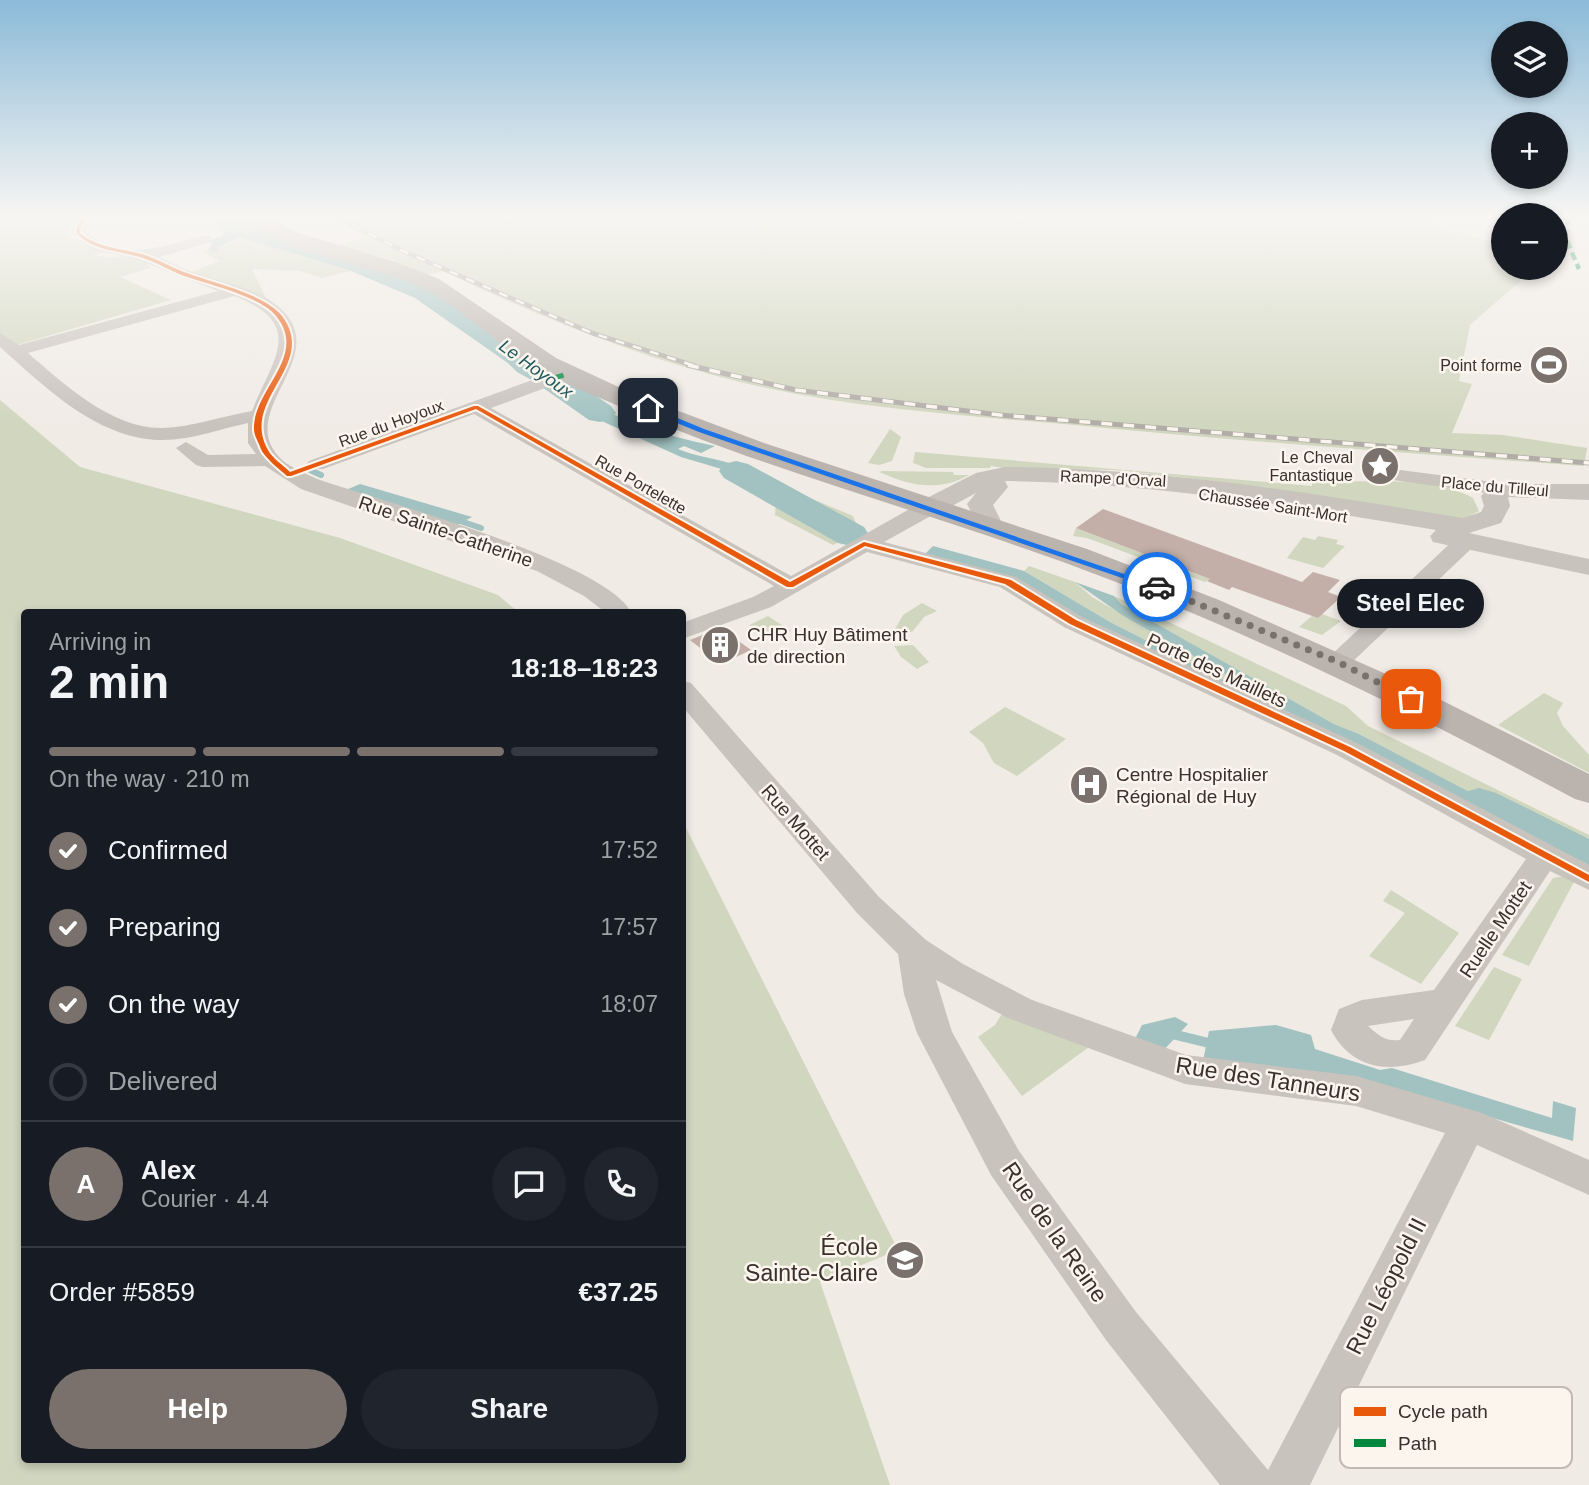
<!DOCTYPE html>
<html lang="en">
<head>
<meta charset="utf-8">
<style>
	body { margin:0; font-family:Helvetica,sans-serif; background:#20242c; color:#f1f3f6; height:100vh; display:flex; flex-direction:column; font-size:26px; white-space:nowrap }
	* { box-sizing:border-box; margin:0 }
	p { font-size:23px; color:#9ea1a6 }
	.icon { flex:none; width:38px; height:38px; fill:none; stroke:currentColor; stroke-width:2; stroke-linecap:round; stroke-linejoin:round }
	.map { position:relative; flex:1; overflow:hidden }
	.side { position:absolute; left:21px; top:609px; width:665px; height:854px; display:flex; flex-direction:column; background:#171b24; border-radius:7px; box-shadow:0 4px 10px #0003 }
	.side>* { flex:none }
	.controls { position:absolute; left:1491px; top:21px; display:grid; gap:14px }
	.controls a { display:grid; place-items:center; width:77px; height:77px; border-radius:50%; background:#171b24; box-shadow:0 4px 10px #0003; font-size:35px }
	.pin { position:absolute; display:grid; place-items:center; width:60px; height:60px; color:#fff; margin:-30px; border-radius:14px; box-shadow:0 4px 10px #0006 }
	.courier { position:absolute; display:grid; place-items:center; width:70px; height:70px; margin:-35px; border:5px solid #1a73e8; border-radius:50%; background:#fff; color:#222; box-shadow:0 2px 9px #0007 }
	.bubble { position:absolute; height:49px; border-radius:24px; background:#171b24; box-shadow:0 4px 10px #0003; font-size:23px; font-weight:700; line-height:49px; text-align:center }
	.summary em { font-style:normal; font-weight:700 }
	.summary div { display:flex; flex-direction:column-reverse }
	.summary { display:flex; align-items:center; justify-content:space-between; height:119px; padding:0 28px }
	h1 { font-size:46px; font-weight:700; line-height:52px }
	.bar { display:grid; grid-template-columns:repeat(4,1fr); gap:10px 7px; align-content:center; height:84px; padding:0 28px }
	.bar i { height:9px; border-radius:5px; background:#363941 }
	.bar .on { background:#7a716c }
	.bar p { grid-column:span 4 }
	.line { display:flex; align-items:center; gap:18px; padding:0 28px; border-top:2px solid #363941 }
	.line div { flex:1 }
	.round { display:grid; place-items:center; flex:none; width:74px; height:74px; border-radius:37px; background:#20242c }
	ol { padding:0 28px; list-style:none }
	li { display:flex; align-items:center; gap:21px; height:77px }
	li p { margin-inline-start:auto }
	li .icon { padding:7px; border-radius:50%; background:#7a716c; color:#fff; stroke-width:4 }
	li:last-child { color:#9ea1a6 }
	li i { width:38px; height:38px; border:4px solid #363941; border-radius:50% }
	.action { display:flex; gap:14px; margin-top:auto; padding:14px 28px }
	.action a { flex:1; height:80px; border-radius:42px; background:#7a716c; color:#fff; font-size:28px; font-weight:700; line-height:80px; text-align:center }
	.action a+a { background:#20242c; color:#f1f3f6 }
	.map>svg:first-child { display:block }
	.green { fill:#d1d6bf }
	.water { fill:#a1c2c1 }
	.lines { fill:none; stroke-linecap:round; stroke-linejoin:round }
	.stream-far2 { stroke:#a1c2c1; stroke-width:4.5 }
	.stream-far1 { stroke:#a1c2c1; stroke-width:6 }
	.stream { stroke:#a1c2c1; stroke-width:10 }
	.river { fill:#a1c2c1; fill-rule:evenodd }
	.building { fill:#c3afa7 }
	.minor { fill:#c9c3be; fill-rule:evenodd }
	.tertiary { fill:#c9c3be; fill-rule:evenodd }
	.secondary { fill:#bab3ae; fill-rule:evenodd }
	.rail-far1-casing { stroke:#b1aca8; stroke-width:4.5 }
	.rail-casing { stroke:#b1aca8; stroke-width:5 }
	.rail-far1 { stroke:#fbf5ee; stroke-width:2.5; stroke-dasharray:9; stroke-linecap:butt }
	.rail { stroke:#fbf5ee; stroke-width:3.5; stroke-dasharray:11; stroke-linecap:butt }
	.quiet-far1 { stroke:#00873e; stroke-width:4.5; stroke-dasharray:8 4.5; stroke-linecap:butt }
	.quiet { stroke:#00873e; stroke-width:5; stroke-dasharray:10 5; stroke-linecap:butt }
	.cycleway-casing { stroke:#fbf5ee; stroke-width:4 }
	.cycleway { fill:#e8590c; fill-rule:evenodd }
	.route { fill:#1a73e8 }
	.done { stroke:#7a716c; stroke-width:7; stroke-dasharray:0 12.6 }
	.labels { text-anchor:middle; stroke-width:5; stroke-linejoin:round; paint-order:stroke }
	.far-poi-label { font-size:16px; fill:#3b302b; stroke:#fbf5ee; text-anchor:end }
	.far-street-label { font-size:16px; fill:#3b302b; stroke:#fbf5ee }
	.far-water-label { font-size:18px; font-style:italic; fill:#1f5a5e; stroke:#fbf5ee }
	.street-label { font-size:19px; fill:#3b302b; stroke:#fbf5ee }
	.poi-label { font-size:19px; fill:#3b302b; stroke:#fbf5ee; text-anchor:start }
	.near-street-label { font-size:23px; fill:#3b302b; stroke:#fbf5ee }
	.near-poi-label { font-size:23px; fill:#3b302b; stroke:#fbf5ee; text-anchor:end }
	.key { fill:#fbf5ee; stroke:#c1bab4; stroke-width:2 }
	.key-label { font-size:19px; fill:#3b302b }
</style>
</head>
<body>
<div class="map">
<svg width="1589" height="1485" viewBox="0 0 1589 1485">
	<rect width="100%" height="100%" fill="#f0ebe5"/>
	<path class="green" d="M 0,217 L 77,217 L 71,220 L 68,233 L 70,240 L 83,238 L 114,250 L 95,255 C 110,261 126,253 142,257 L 151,268 L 120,277 L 171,300 L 10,347 L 0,338 Z
		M 337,217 L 1436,217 L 1426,225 L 1503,244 L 1503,268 L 1535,268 L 1470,325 L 1459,381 L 1472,384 L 1452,433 L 1503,435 L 1587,448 L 1584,466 C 1410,453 1237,441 1064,424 C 957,415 849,408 744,383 C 640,358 539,317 443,271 L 427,275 L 390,259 L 337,246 L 364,237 Z
		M 244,236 L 353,270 L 322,278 L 300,271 L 252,269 L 267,300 L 185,275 L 219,261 L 201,251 L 214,250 Z
		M 0,400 L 80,467 L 340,538 L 498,595 L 518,612 L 24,612 L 24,1460 L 682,1460 L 683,822 L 898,1250 L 820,1282 L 890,1485 L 0,1485 Z
		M 890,429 L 901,437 L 892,461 L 879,465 L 868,463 Z
		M 915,452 L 1312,486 L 1312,480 C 1362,485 1428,473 1473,498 L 1479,511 L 1466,518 L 1451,520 L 1350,501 L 1182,477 L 1115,470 L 1003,468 L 991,466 L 990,468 L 926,468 L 913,463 Z
		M 741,469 L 853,516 L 859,531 L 833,545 L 775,515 L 776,504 L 727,475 L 731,474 L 771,495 L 785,497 L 784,494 Z
		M 882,471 L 953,472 L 954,475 L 969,475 C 938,492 911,486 879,472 Z
		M 1076,528 L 1210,579 L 1205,582 L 1087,538 L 1073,536 Z
		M 1318,536 L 1338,540 L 1336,544 L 1345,546 L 1323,568 L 1287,558 L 1303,537 L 1315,540 Z
		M 1029,566 L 1075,582 L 1092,597 L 1255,690 L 1249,693 L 1110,622 L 1024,571 Z
		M 1114,596 L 1346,706 L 1368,726 L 1589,835 L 1589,868 L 1534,839 L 1535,827 L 1359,734 L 1334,724 L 1120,604 Z
		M 922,603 L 937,611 L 924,617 L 912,632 L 894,631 L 903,615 Z
		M 1322,614 L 1341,621 L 1322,635 L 1299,627 L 1312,616 L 1318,618 Z
		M 768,616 L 791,631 L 772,640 L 749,625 Z
		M 913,645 L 929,662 L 917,669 L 901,657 L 894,646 Z
		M 1544,693 L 1563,703 L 1557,713 L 1563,726 L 1589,755 L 1589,773 L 1498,725 Z
		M 1005,707 L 1066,739 L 1017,776 L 994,763 L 983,743 L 969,732 Z
		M 1564,876 L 1574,882 L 1529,966 L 1502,955 L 1553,878 Z
		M 1391,890 L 1459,933 L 1421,984 L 1369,956 L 1405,913 L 1383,901 Z
		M 1494,967 L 1522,979 L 1489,1040 L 1455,1026 Z
		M 1003,1012 L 1089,1047 L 1022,1096 L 978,1037 L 995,1025 Z"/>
	<path class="water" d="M 251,229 L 414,283 L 400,286 L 244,236 L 208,251 L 212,243 L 209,240 Z
		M 420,286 C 467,312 506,349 552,377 L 537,383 L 517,372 L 476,331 L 409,289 Z
		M 556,379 C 600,415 660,435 715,446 L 701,453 L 684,446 L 678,449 C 697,457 716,458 736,465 L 725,470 L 681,457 L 606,423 L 540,385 Z
		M 360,484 L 472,517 L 457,525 L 346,490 Z
		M 933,546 L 1024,571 L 1110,622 L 1249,693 L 1255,691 L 1122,615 L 1075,582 L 1114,596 L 1121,604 L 1334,724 L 1359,734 L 1536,827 L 1534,839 L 1132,644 L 925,554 Z
		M 1175,1017 L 1188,1024 L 1162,1052 L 1134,1041 L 1142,1025 Z
		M 1276,1025 L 1311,1035 L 1315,1049 L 1380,1070 L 1392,1068 L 1552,1118 L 1553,1101 L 1576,1108 L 1573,1141 L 1458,1108 L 1203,1061 L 1209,1031 Z"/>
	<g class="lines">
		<path class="stream-far2" d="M 214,250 L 231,227"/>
		<path class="stream-far1" d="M 310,470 L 321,475
			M 454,519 L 481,528"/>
		<path class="stream" d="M 1168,1033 L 1217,1045"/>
		<path class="river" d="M 222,217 L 237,217 L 241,222 L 364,258 L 433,286 L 611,406 L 616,413 L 611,420 L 600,422 L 589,420 L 415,298 L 346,269 L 223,232 L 217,222 Z
			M 736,461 L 748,464 L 864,527 L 869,535 L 864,543 L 851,546 L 838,543 L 724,478 L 719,471 L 724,464 Z
			M 1479,788 L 1496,793 L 1589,839 L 1589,877 L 1571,872 L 1462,815 L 1455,804 L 1462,793 Z"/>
	</g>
	<path class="building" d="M 1103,509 L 1302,582 L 1313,572 L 1340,580 L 1328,592 L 1341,597 L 1318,618 L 1232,587 L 1229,590 L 1207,581 L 1210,579 L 1076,528 Z
		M 720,628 L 736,639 L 751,650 L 721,664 L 690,640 Z"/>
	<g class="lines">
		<path class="minor" d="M 77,217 L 91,217 L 86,232 C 122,264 166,245 206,235 L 211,236 L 211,242 L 159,257 C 170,262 181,268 193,272 C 223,283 259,287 282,310 C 331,357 236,411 279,457 C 288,467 305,473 317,479 C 378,500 604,561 631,612 L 605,612 L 584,596 L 537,571 L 301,489 L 265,466 L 203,467 L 196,465 L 176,448 L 186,442 L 208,455 L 256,454 L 248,443 L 248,423 C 219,429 189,441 159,440 C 96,438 44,386 0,347 L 0,333 L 19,345 L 218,291 L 136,259 L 94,250 L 71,233 ZM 234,296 C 308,324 272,360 252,411 C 222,416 193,427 162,428 C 112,429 64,384 28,353 Z
			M 268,220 L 273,221 L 273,227 L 247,232 L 240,228 Z
			M 538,378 L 545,380 L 547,384 L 545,388 L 491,408 L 791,576 L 922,502 L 938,502 L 941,507 L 938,512 L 884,542 L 1016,577 L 1082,617 L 1357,743 L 1589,865 L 1589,890 L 1550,871 L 1425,1060 C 1387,1074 1351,1068 1331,1030 L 1339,1009 L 1362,1000 L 1434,990 L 1526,859 L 1337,755 L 1064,627 L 1000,587 L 867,552 L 771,607 L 682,639 L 682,623 L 753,597 L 774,586 L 474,414 L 323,469 L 309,469 L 306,465 L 309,461 ZM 1414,1019 L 1400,1040 C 1386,1042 1378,1035 1368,1026 Z
			M 1400,470 L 1501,483 L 1512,489 L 1501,495 L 1393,480 L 1389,476 Z
			M 1466,534 L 1477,541 L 1474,546 L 1347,667 L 1329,667 L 1325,662 L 1329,657 L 1458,536 Z
			M 682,681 L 691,683 L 879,897 L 926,940 L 963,964 L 1032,1000 L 1186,1055 L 1356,1076 L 1482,1113 L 1589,1160 L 1589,1195 L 1477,1145 L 1310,1485 L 1220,1485 L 1106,1340 L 991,1175 L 917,1033 L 904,994 L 898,954 L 857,913 L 682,706 ZM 936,980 L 1008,1018 L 1185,1084 L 1356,1106 L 1445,1133 L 1268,1470 L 1136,1312 L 1019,1151 L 952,1032 Z"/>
		<path class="tertiary" d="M 1005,467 C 1160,468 1310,493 1463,518 L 1481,512 L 1484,506 L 1481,496 L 1492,484 L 1589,484 L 1589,500 L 1508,497 L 1510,506 L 1501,523 L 1469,533 L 1589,559 L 1589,575 L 1433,542 L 1430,536 L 1436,530 C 1293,506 1151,483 1005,481 L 1008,487 L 993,505 L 1004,527 L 1000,533 L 982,533 L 967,504 L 976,493 L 939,513 L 921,513 L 917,507 L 921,501 L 976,473 Z"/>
		<path class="secondary" d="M 245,217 L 268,217 L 299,233 L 396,262 L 439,279 L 556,358 L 636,395 L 764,443 L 1087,549 L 1219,600 L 1413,686 L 1589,774 L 1589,803 L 1575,799 C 1409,710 1240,627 1063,562 C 914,508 760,468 614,404 C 583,391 551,378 522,359 C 488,335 458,306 420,287 C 374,264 277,254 245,217 Z"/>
		<defs>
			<path id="rail-far1" d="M 336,217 L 405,252 L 592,333 L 695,366"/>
			<path id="rail" d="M 688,365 L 796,390 L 1000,415 L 1589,463"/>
		</defs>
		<use href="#rail-far1" class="rail-far1-casing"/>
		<use href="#rail" class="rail-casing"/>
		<use href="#rail-far1" class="rail-far1"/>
		<use href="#rail" class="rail"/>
		<path class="quiet-far1" d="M 1570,217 L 1565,236 L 1579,269"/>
		<path class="quiet" d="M 554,378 L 567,374"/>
		<defs>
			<path id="cycleway" d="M 85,217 L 89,217 L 81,225 L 80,233 C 99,249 122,248 145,255 C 159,260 171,267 184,272 C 210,282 265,294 282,316 C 319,365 239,399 268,450 C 272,458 283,465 290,472 L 474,406 L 478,406 L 790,582 L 864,542 L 1011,580 L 1076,620 L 1350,747 L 1589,875 L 1589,882 L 1344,751 L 1070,624 L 1005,584 L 865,546 L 793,587 L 787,587 L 476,409 L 291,476 L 287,476 C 279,469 270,462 264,454 C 262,452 260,447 259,444 C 257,440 254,434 254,429 C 253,389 309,356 276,316 C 259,295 205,284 179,274 C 166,268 153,261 140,257 C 116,250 94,251 76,233 L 77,225 Z"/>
		</defs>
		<use href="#cycleway" class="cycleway-casing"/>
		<use href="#cycleway" class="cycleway"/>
	</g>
	<linearGradient id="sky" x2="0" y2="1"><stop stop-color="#8bbad8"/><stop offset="0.51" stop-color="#f8f6f3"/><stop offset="1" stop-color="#f8f6f3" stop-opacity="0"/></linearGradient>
	<rect width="1589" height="425" fill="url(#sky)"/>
	<path class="route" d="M 645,407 L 651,407 L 704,429 L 1162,587 L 1154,589 L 699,432 L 645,410 Z"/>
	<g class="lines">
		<path class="done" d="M 1157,587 L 1338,662 L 1411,699"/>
	</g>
	<defs>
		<symbol id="stadium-disc" viewBox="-11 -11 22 22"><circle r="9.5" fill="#7a716c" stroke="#fbf5ee"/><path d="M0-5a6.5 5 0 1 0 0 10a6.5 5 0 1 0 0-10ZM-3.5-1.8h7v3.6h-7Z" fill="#fff"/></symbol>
		<symbol id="sight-disc" viewBox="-11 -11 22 22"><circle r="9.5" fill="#7a716c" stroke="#fbf5ee"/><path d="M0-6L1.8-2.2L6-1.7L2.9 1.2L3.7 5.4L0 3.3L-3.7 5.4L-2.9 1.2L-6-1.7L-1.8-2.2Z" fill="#fff"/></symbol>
		<symbol id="building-disc" viewBox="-11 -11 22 22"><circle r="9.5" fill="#7a716c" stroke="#fbf5ee"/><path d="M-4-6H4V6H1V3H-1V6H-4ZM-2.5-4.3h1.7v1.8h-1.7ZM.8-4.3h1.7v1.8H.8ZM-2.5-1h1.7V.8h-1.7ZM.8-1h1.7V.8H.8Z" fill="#fff"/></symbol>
		<symbol id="hospital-disc" viewBox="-11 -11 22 22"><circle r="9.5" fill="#7a716c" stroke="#fbf5ee"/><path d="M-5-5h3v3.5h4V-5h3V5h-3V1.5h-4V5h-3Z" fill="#fff"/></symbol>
		<symbol id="school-disc" viewBox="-11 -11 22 22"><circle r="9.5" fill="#7a716c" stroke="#fbf5ee"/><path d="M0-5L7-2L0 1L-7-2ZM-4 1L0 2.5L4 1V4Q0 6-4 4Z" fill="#fff"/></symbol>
	</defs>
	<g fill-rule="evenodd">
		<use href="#stadium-disc" x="1527" y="343" width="44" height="44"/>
		<use href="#sight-disc" x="1358" y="444" width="44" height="44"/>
		<use href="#building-disc" x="698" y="623" width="44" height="44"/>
		<use href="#hospital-disc" x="1067" y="763" width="44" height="44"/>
		<use href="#school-disc" x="883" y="1238" width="44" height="44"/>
	</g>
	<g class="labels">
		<g class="far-poi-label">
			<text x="1522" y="371">Point forme</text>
			<text x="1353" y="463">Le Cheval<tspan x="1353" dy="18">Fantastique</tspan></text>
		</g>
		<g class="far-street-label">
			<text transform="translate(391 423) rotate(-20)" y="6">Rue du Hoyoux</text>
			<text transform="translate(1113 478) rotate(3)" y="6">Rampe d'Orval</text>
			<text transform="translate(641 484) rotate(30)" y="6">Rue Portelette</text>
			<text transform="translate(1495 486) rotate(5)" y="6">Place du Tilleul</text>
			<text transform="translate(1273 505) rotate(9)" y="6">Chaussée Saint-Mort</text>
		</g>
		<g class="far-water-label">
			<text transform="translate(536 369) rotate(36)" y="6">Le Hoyoux</text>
		</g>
		<g class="street-label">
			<text transform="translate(446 531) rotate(19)" y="7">Rue Sainte-Catherine</text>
			<text transform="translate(1217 670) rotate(25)" y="7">Porte des Maillets</text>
			<text transform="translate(796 822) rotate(49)" y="7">Rue Mottet</text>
			<text transform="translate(1495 929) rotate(-56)" y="7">Ruelle Mottet</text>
		</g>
		<g class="poi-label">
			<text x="747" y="641">CHR Huy Bâtiment<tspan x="747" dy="22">de direction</tspan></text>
			<text x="1116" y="781">Centre Hospitalier<tspan x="1116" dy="22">Régional de Huy</tspan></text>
		</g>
		<g class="near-street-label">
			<text transform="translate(1268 1079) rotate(9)" y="8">Rue des Tanneurs</text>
			<text transform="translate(1055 1232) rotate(55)" y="8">Rue de la Reine</text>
			<text transform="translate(1386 1286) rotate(-63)" y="8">Rue Léopold II</text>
		</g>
		<g class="near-poi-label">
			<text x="878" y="1255">École<tspan x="878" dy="26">Sainte-Claire</tspan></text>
		</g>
	</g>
	<rect x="1340" y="1387" width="232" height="81" rx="10" class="key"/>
	<rect x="1354" y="1407" width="32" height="9" fill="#e8590c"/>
	<rect x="1354" y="1439" width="32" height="8" fill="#00873e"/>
	<g class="key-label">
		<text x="1398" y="1418">Cycle path</text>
		<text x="1398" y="1450">Path</text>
	</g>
</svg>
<div class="controls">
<a><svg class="icon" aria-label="layers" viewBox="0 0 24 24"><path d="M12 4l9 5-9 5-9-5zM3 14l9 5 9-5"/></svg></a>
<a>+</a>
<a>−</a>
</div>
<div class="pin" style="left:1411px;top:699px;background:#ea580c"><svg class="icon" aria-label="bag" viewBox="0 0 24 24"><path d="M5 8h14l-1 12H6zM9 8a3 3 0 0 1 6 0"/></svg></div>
<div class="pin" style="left:648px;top:408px;background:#1f2937"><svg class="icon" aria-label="home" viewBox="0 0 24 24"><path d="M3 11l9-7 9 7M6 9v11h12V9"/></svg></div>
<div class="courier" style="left:1157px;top:587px"><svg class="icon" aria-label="car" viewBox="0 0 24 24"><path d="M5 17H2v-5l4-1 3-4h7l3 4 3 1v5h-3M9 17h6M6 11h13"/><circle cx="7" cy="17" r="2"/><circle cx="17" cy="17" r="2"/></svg></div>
<div class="bubble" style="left:1337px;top:579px;width:147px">Steel Elec</div>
<section class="side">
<div class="summary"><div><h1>2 min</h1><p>Arriving in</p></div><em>18:18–18:23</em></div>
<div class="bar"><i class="on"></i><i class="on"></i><i class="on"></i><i></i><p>On the way · 210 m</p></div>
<ol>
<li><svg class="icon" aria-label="check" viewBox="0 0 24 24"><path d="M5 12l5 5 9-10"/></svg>Confirmed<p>17:52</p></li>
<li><svg class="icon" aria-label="check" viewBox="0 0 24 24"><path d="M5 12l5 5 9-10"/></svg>Preparing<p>17:57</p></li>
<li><svg class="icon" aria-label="check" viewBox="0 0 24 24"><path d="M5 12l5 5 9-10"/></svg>On the way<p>18:07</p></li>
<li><i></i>Delivered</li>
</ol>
<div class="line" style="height:126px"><b class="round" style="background:#7a716c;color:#fff">A</b><div><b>Alex</b><p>Courier · 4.4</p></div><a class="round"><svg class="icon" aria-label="chat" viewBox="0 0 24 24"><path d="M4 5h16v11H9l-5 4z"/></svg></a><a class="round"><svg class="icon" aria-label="phone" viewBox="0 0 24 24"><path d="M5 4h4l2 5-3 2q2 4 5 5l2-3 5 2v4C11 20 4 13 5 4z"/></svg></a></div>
<div class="line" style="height:91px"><div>Order #5859</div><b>€37.25</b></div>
<div class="action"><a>Help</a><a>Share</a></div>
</section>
</div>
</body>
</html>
